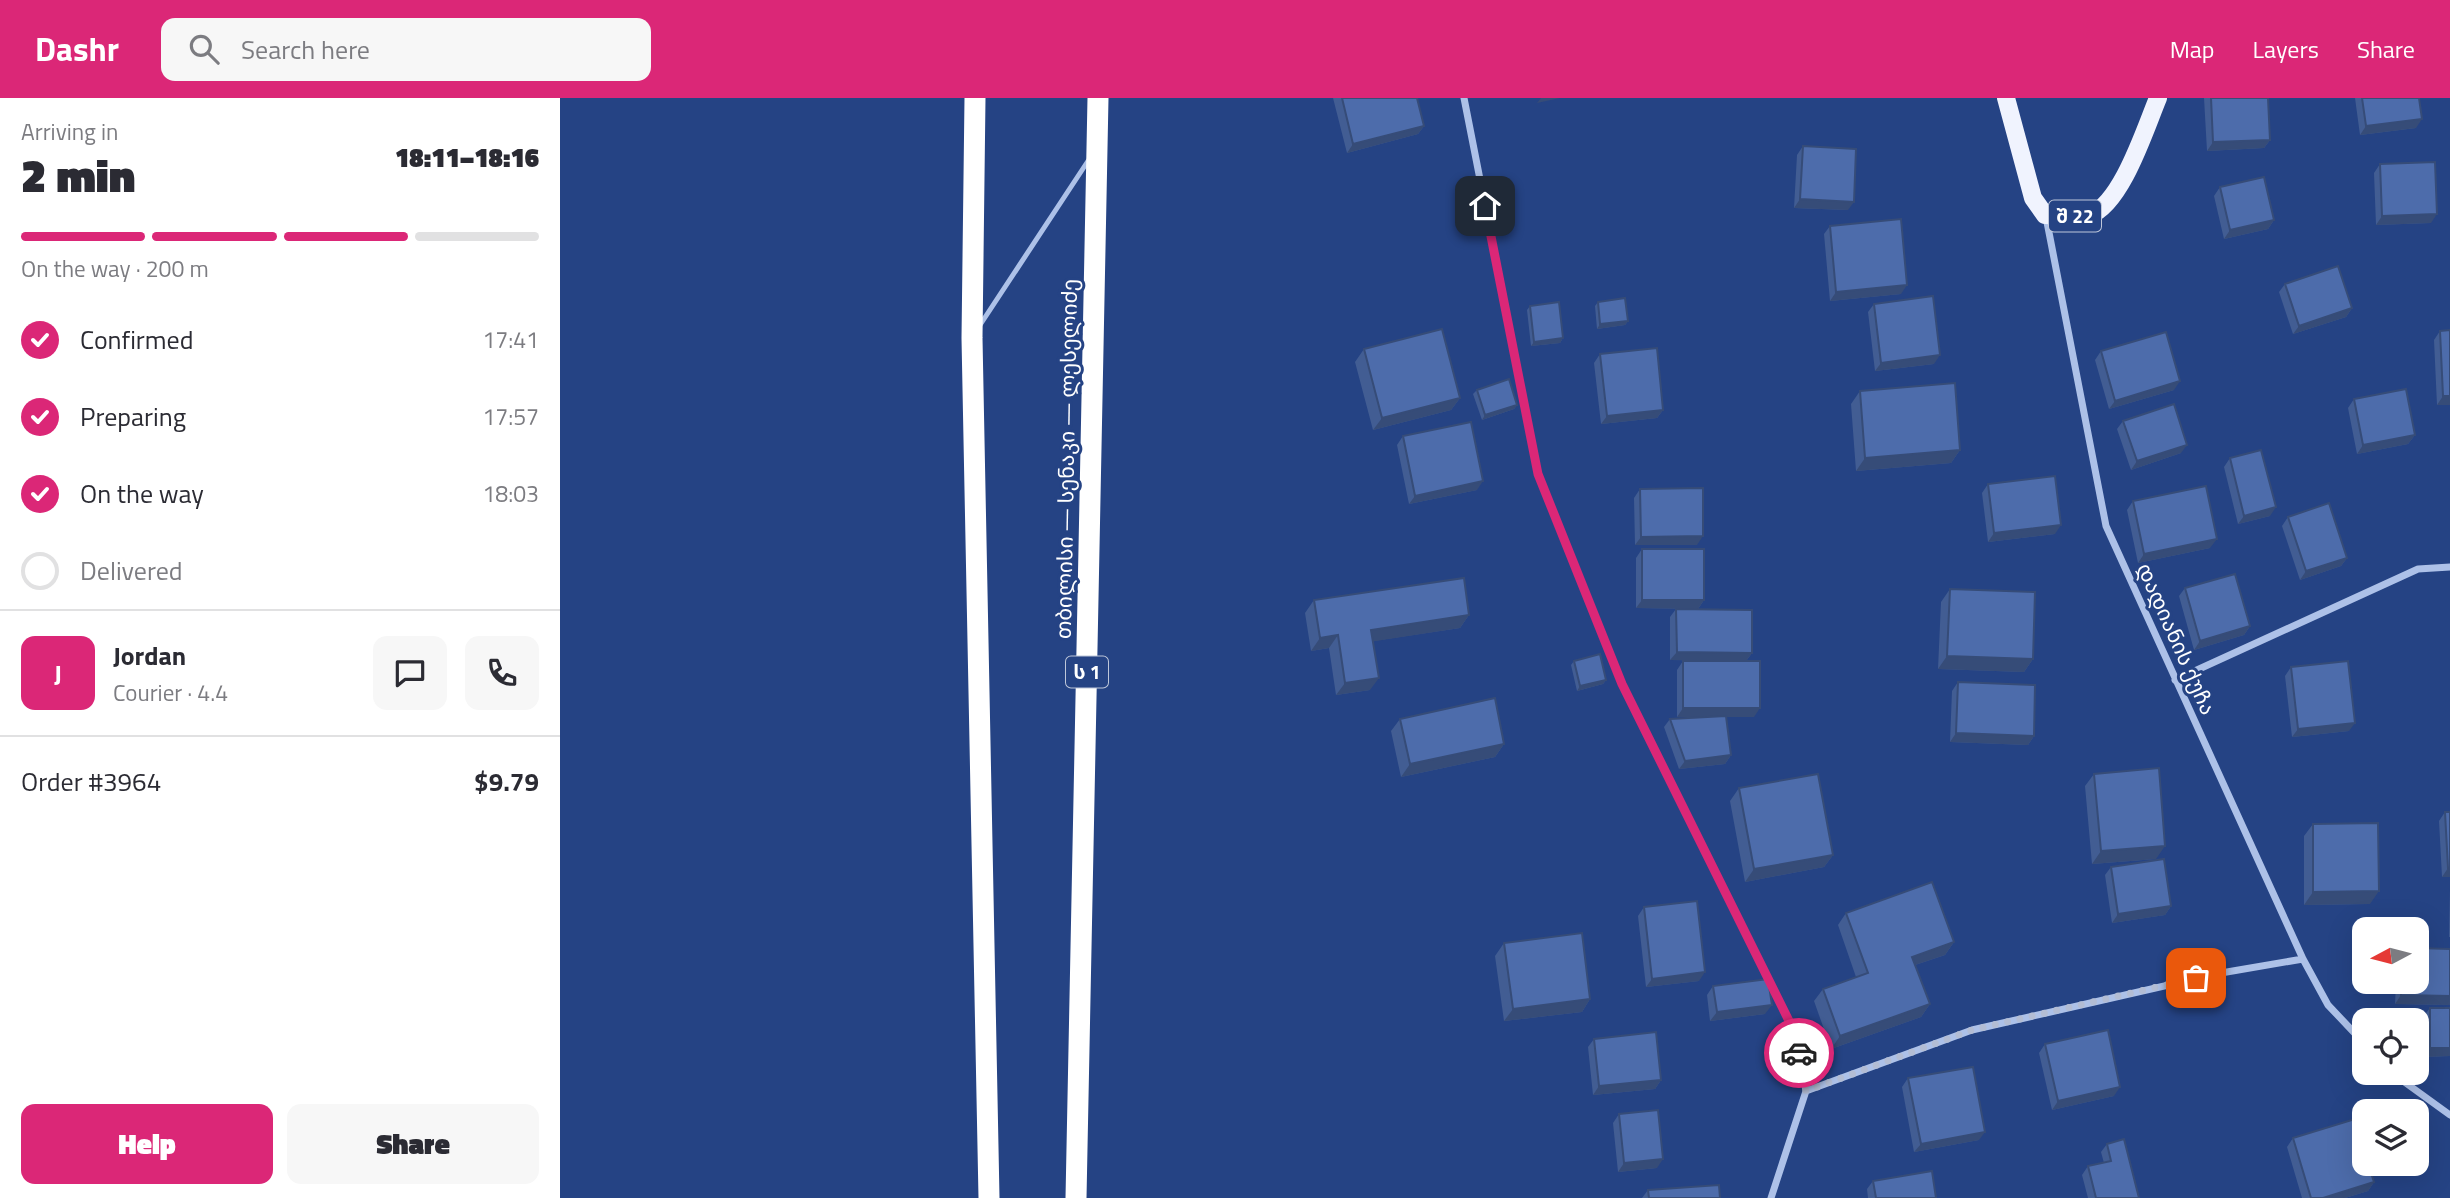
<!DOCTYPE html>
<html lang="en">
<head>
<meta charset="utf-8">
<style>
	body { margin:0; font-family:"Titillium Web","Noto Sans Georgian",sans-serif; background:#f7f7f7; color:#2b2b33; height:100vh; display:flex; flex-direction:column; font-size:26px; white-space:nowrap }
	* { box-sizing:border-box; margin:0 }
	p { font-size:23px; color:#7c7c81 }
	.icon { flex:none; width:38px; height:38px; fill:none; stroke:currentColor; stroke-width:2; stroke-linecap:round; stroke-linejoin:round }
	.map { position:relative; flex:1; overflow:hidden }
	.sheet { display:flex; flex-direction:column; background:#fff; width:560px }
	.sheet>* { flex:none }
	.needle { width:46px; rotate:263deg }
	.buttons { position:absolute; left:1792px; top:819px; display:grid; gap:14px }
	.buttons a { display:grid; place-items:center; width:77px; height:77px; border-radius:14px; background:#fff; box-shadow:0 7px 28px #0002; font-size:35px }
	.pin { position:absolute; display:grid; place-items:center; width:60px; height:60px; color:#fff; margin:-30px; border-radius:14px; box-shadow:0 4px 10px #0006 }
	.courier { position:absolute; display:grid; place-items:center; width:70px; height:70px; margin:-35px; border:5px solid #db2777; border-radius:50%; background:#fff; color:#222; box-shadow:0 2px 9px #0007 }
	.overview em { font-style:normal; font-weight:800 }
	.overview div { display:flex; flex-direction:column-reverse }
	.overview { display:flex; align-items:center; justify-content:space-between; height:119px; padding:0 21px }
	h1 { font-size:46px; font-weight:800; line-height:52px }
	.bar { display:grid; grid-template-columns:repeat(4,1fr); gap:10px 7px; align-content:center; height:84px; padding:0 21px }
	.bar i { height:9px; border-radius:5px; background:#e1e1e2 }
	.bar .current { background:#db2777 }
	.bar p { grid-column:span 4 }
	.line { display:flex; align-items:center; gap:18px; padding:0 21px; border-top:2px solid #e1e1e2 }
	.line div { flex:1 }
	.round { display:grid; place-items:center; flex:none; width:74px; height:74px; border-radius:14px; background:#f7f7f7 }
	ol { padding:0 21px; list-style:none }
	li { display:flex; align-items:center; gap:21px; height:77px }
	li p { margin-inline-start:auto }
	li .icon { padding:7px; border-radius:50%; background:#db2777; color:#fff; stroke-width:4 }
	li:last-child { color:#7c7c81 }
	li i { width:38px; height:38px; border:4px solid #e1e1e2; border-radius:50% }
	.primary-button { display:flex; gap:14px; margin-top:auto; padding:14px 21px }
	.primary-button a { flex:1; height:80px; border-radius:14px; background:#db2777; color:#fff; font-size:28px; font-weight:800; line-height:80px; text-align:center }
	.primary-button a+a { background:#f7f7f7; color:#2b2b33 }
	header { display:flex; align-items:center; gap:42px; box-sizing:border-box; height:98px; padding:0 35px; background:#db2777; color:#fff }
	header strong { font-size:33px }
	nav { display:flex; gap:38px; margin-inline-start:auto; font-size:24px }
	.search { width:490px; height:63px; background:#f7f7f7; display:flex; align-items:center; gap:18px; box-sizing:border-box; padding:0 24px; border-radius:14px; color:#7c7c81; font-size:26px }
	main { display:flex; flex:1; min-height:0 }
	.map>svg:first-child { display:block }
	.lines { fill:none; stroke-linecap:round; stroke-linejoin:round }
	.lane { stroke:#adc1e8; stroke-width:5 }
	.street { stroke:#adc1e8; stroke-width:7 }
	.primary { stroke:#f0f3fe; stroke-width:18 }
	.highway { stroke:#fff; stroke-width:21 }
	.wall { fill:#425d93 }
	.shaded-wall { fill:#364c78 }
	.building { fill:#4d6cab; stroke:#364c78; stroke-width:2 }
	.done { stroke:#b3bdd4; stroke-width:7; stroke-dasharray:0 12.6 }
	.route { stroke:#db2777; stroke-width:9 }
	.labels { text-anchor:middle; stroke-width:6; stroke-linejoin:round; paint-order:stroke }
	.shield { fill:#254384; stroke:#bec7da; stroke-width:2 }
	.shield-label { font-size:19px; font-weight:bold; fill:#fff }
	.street-label { font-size:21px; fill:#fff; stroke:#254384 }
</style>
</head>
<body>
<header>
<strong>Dashr</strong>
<div class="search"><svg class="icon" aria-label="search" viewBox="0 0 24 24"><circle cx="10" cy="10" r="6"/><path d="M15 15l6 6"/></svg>Search here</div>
<nav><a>Map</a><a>Layers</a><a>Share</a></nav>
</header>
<main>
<section class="sheet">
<div class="overview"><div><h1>2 min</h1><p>Arriving in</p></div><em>18:11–18:16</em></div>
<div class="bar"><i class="current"></i><i class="current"></i><i class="current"></i><i></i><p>On the way · 200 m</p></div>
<ol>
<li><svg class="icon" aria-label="check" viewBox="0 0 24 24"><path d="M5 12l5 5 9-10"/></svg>Confirmed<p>17:41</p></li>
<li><svg class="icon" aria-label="check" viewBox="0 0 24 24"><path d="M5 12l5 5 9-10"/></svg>Preparing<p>17:57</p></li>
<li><svg class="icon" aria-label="check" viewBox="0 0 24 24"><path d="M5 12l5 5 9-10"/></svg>On the way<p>18:03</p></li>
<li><i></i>Delivered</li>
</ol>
<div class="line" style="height:126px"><b class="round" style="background:#db2777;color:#fff">J</b><div><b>Jordan</b><p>Courier · 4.4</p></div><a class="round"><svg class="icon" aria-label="chat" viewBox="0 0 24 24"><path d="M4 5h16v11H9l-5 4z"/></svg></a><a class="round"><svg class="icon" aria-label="phone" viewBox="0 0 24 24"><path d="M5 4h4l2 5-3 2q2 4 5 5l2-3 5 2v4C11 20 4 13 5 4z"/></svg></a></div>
<div class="line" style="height:91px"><div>Order #3964</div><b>$9.79</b></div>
<div class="primary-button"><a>Help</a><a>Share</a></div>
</section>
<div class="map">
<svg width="1890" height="1100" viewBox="0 0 1890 1100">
	<rect width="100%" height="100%" fill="#254384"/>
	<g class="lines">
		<path class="lane" d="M 420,227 L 528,63"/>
		<path class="street" d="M 904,0 L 978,376 L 1062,586 L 1235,935 L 1246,993 L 1211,1100
			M 1486,119 L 1546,428 L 1743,861 L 1768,907 L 1804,945
			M 1615,582 L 1858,471 L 1890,469
			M 1832,975 L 1890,1017
			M 1246,993 L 1412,932 L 1661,875 L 1743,861"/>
		<path class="primary" d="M 1446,0 L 1473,100 L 1485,117 C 1498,117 1518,122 1530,117 C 1562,105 1585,31 1598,0"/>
		<path class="highway" d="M 415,0 L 412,240 L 429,1100
			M 516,1100 L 538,0"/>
	</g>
	<path class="wall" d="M 773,0 L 857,0 L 864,28 L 858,36 L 787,55 Z
		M 1644,0 L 1708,0 L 1710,42 L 1704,50 L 1647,53 Z
		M 1795,0 L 1859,0 L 1856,30 L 1800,37 Z
		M 1243,48 L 1288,112 L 1234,110 L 1237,57 Z
		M 1820,66 L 1871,125 L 1816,127 L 1814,75 Z
		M 1660,89 L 1714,122 L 1708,131 L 1664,141 L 1654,98 Z
		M 1270,128 L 1341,196 L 1270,203 L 1264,136 Z
		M 1725,186 L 1792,210 L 1786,219 L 1733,236 L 1719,194 Z
		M 1038,204 L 1068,223 L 1065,227 L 1037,231 L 1035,208 Z
		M 1314,206 L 1374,266 L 1315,273 L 1308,214 Z
		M 970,208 L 1003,240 L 1000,245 L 971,248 L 967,212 Z
		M 1890,232 L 1890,307 L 1877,307 L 1874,242 L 1880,233 Z
		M 804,251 L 900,300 L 891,312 L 813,332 L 795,264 Z
		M 1541,253 L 1614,292 L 1549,311 L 1535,262 Z
		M 1040,256 L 1103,312 L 1097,320 L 1041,326 L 1034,265 Z
		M 917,292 L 957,307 L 954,311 L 922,322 L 913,296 Z
		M 1300,293 L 1400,352 L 1391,365 L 1296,373 L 1291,306 Z
		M 1794,301 L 1855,337 L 1848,346 L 1797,356 L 1788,310 Z
		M 1563,323 L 1621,355 L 1571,372 L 1557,331 Z
		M 843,338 L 917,392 L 849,406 L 837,347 Z
		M 1670,360 L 1710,418 L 1678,426 L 1664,369 Z
		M 1428,386 L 1495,436 L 1428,444 L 1422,395 Z
		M 1080,391 L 1137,447 L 1075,447 L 1074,400 Z
		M 1573,403 L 1650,450 L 1578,465 L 1567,412 Z
		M 1728,419 L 1787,460 L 1781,468 L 1740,482 L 1722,428 Z
		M 1082,451 L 1144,502 L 1138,511 L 1076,510 L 1076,460 Z
		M 1625,490 L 1690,528 L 1684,537 L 1634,552 L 1619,498 Z
		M 1390,491 L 1473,561 L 1464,574 L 1378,571 L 1381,504 Z
		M 754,502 L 909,517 L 900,530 L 813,543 L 810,592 L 776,597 L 769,550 L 751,553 L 745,515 Z
		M 1116,511 L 1192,555 L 1186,563 L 1194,619 L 1166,619 L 1171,657 L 1165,666 L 1119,671 L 1104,629 L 1110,621 L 1139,619 L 1117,619 L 1117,572 L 1123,563 L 1185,563 L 1110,562 L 1110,519 Z
		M 1014,563 L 1046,582 L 1043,586 L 1017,593 L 1011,567 Z
		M 1731,569 L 1789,633 L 1732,639 L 1725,578 Z
		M 1398,584 L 1474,638 L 1468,647 L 1390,644 L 1392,593 Z
		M 840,621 L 944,646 L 935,659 L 841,679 L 831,633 Z
		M 1534,676 L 1596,761 L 1532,766 L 1525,688 Z
		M 1179,690 L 1273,757 L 1264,769 L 1185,784 L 1170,703 Z
		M 1885,714 L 1890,714 L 1890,779 L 1882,779 L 1879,723 Z
		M 1753,726 L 1810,806 L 1744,807 L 1744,738 Z
		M 1551,769 L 1611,808 L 1605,817 L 1552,825 L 1545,777 Z
		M 1890,792 L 1890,839 L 1889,839 Z
		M 1084,809 L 1139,883 L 1086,889 L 1078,818 Z
		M 1286,815 L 1394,844 L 1385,857 L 1355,867 L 1370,906 L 1361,919 L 1271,951 L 1254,903 L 1263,891 L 1296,879 L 1278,827 Z
		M 944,845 L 1030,901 L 1022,914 L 944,923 L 935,858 Z
		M 1890,851 L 1890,907 L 1835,906 L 1836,884 L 1857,884 Z
		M 1153,888 L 1205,916 L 1150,923 L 1147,897 Z
		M 1870,910 L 1890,910 L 1890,958 L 1864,959 L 1863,919 Z
		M 1034,941 L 1101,982 L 1095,991 L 1033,997 L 1028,949 Z
		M 1485,946 L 1554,998 L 1492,1012 L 1479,955 Z
		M 1348,980 L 1419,1042 L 1354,1054 L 1342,989 Z
		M 1059,1016 L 1097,1070 L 1058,1074 L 1053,1025 Z
		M 1733,1040 L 1814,1084 L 1808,1093 L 1785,1100 L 1742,1100 L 1727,1049 Z
		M 1547,1046 L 1579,1100 L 1528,1100 L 1522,1077 L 1528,1068 L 1544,1065 L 1541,1054 Z
		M 1313,1083 L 1376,1100 L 1308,1100 L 1307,1091 Z
		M 1088,1092 L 1160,1100 L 1082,1100 Z"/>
	<path class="shaded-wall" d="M 981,0 L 1000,0 L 977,5 Z
		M 1862,21 L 1856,30 L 1800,37 L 1806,28 Z
		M 864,28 L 858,36 L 787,55 L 793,46 Z
		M 1710,42 L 1704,50 L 1647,53 L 1653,44 Z
		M 1240,101 L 1294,104 L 1288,112 L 1234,110 Z
		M 1877,116 L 1871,125 L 1816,127 L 1822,118 Z
		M 1714,122 L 1708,131 L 1664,141 L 1670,132 Z
		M 1347,187 L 1341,196 L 1270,203 L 1276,194 Z
		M 1792,210 L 1786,219 L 1733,236 L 1739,228 Z
		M 1068,223 L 1065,227 L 1037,231 L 1040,226 Z
		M 1003,240 L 1000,245 L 971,248 L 974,244 Z
		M 1380,257 L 1374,266 L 1315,273 L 1321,265 Z
		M 1620,283 L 1614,292 L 1549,311 L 1555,303 Z
		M 1883,298 L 1890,298 L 1890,307 L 1877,307 Z
		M 900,300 L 891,312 L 813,332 L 822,320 Z
		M 957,307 L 954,311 L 922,322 L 925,317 Z
		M 1103,312 L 1097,320 L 1041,326 L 1047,318 Z
		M 1855,337 L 1848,346 L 1797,356 L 1803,347 Z
		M 1627,347 L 1621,355 L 1571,372 L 1577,363 Z
		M 1400,352 L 1391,365 L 1296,373 L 1305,360 Z
		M 923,383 L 917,392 L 849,406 L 855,398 Z
		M 1716,409 L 1710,418 L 1678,426 L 1684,418 Z
		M 1501,427 L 1495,436 L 1428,444 L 1434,435 Z
		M 1143,438 L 1137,447 L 1075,447 L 1081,439 Z
		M 1657,441 L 1650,450 L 1578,465 L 1584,456 Z
		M 1787,460 L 1781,468 L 1740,482 L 1746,473 Z
		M 1082,502 L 1144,502 L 1138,511 L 1076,510 Z
		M 909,517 L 900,530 L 803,545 L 811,532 Z
		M 1690,528 L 1684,537 L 1634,552 L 1640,543 Z
		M 778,537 L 769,550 L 751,553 L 760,540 Z
		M 1117,554 L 1192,555 L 1186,563 L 1110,562 Z
		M 1387,558 L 1473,561 L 1464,574 L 1378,571 Z
		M 819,580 L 810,592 L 776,597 L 785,585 Z
		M 1046,582 L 1043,586 L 1017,593 L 1020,588 Z
		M 1123,610 L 1200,610 L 1194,619 L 1117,619 Z
		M 1795,625 L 1789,633 L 1732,639 L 1738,631 Z
		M 1396,635 L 1474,638 L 1468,647 L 1390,644 Z
		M 944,646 L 935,659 L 841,679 L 850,666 Z
		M 1171,657 L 1165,666 L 1119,671 L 1125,663 Z
		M 1605,748 L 1596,761 L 1532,766 L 1541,753 Z
		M 1273,757 L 1264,769 L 1185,784 L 1194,771 Z
		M 1888,770 L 1890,770 L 1890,779 L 1882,779 Z
		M 1819,793 L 1810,806 L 1744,807 L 1753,794 Z
		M 1611,808 L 1605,817 L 1552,825 L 1558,816 Z
		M 1394,844 L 1385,857 L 1343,871 L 1352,859 Z
		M 1145,874 L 1139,883 L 1086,889 L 1092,881 Z
		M 1841,897 L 1890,898 L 1890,907 L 1835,906 Z
		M 1030,901 L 1022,914 L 944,923 L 953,911 Z
		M 1370,906 L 1361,919 L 1271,951 L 1280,938 Z
		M 1212,907 L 1205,916 L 1150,923 L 1157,914 Z
		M 1870,950 L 1890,950 L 1890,958 L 1864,959 Z
		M 1101,982 L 1095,991 L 1033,997 L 1039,988 Z
		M 1560,989 L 1554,998 L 1492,1012 L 1498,1003 Z
		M 1425,1034 L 1419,1042 L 1354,1054 L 1361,1046 Z
		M 1103,1061 L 1097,1070 L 1058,1074 L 1064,1065 Z
		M 1814,1084 L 1808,1093 L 1785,1100 L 1763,1100 Z"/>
	<path class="building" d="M 782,0 L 857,0 L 864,28 L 793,46 Z
		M 1651,0 L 1708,0 L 1710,42 L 1653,44 Z
		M 1802,0 L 1859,0 L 1862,21 L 1806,28 Z
		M 1243,48 L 1296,51 L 1294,104 L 1240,101 Z
		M 1875,64 L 1877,116 L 1822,118 L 1820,66 Z
		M 1704,79 L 1714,122 L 1670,132 L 1660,89 Z
		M 1341,121 L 1347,187 L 1276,194 L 1270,128 Z
		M 1778,168 L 1792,210 L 1739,228 L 1725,186 Z
		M 1373,198 L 1380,257 L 1321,265 L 1314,206 Z
		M 1065,200 L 1068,223 L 1040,226 L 1038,204 Z
		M 999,204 L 1003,240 L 974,244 L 970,208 Z
		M 882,231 L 900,300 L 822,320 L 804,251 Z
		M 1890,232 L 1890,298 L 1883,298 L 1880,233 Z
		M 1606,234 L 1620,283 L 1555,303 L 1541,253 Z
		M 1097,250 L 1103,312 L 1047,318 L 1040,256 Z
		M 949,281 L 957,307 L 925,317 L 917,292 Z
		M 1395,285 L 1400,352 L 1305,360 L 1300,293 Z
		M 1846,291 L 1855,337 L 1803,347 L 1794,301 Z
		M 1614,306 L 1627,347 L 1577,363 L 1563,323 Z
		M 911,324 L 923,383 L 855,398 L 843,338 Z
		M 1701,352 L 1716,409 L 1684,418 L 1670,360 Z
		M 1495,378 L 1501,427 L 1434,435 L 1428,386 Z
		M 1646,388 L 1657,441 L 1584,456 L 1573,403 Z
		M 1143,390 L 1143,438 L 1081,439 L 1080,391 Z
		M 1769,405 L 1787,460 L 1746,473 L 1728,419 Z
		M 1082,451 L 1144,451 L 1144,502 L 1082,502 Z
		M 1675,476 L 1690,528 L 1640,543 L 1625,490 Z
		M 904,480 L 909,517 L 811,532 L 819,580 L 785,585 L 778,537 L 760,540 L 754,502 Z
		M 1390,491 L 1475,494 L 1473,561 L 1387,558 Z
		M 1116,511 L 1192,512 L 1192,555 L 1117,554 Z
		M 1040,556 L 1046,582 L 1020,588 L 1014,563 Z
		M 1123,563 L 1200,563 L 1200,610 L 1123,610 Z
		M 1788,563 L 1795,625 L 1738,631 L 1731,569 Z
		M 1398,584 L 1475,587 L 1474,638 L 1396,635 Z
		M 935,600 L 944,646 L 850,666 L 840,621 Z
		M 1166,618 L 1171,657 L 1125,663 L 1110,621 Z
		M 1599,670 L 1605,748 L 1541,753 L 1534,676 Z
		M 1258,676 L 1273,757 L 1194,771 L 1179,690 Z
		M 1885,714 L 1890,714 L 1890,770 L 1888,770 Z
		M 1818,725 L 1819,793 L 1753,794 L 1753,726 Z
		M 1604,761 L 1611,808 L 1558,816 L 1551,769 Z
		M 1372,784 L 1394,844 L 1352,859 L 1370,906 L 1280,938 L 1263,891 L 1308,875 L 1286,815 Z
		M 1137,803 L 1145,874 L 1092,881 L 1084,809 Z
		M 1022,835 L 1030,901 L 953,911 L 944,845 Z
		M 1857,850 L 1890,851 L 1890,898 L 1841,897 L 1842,884 L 1857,884 Z
		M 1208,881 L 1212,907 L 1157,914 L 1153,888 Z
		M 1870,910 L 1890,910 L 1890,950 L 1870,950 Z
		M 1548,932 L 1560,989 L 1498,1003 L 1485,946 Z
		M 1096,934 L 1101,982 L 1039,988 L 1034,941 Z
		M 1413,969 L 1425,1034 L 1361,1046 L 1348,980 Z
		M 1098,1012 L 1103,1061 L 1064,1065 L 1059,1016 Z
		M 1795,1021 L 1804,1053 L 1804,1066 L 1808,1066 L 1814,1084 L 1763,1100 L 1751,1100 L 1733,1040 Z
		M 1564,1041 L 1579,1100 L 1536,1100 L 1528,1068 L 1551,1063 L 1547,1046 Z
		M 1372,1073 L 1376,1100 L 1316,1100 L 1313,1083 Z
		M 1159,1087 L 1160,1100 L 1089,1100 L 1088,1092 Z"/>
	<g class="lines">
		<path class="done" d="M 1239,955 L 1246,993 L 1412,932 L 1636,880"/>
		<path class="route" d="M 925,108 L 978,376 L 1062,586 L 1235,935 L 1239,955"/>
	</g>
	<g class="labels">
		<g class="shield">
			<rect x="1489" y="102.5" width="52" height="31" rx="5"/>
			<rect x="506" y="558.5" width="42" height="31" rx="5"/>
		</g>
		<g class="shield-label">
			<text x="1515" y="125">შ 22</text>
			<text x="527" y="581">ს 1</text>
		</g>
		<g class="street-label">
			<text transform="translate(507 361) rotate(-89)" y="7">თბილისი — სენაკი — ლესელიძე</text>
			<text transform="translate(1616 541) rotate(66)" y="7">დადიანის ქუჩა</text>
		</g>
	</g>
</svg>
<div class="buttons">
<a><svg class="needle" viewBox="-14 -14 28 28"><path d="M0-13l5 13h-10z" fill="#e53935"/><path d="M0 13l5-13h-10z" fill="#7c7c81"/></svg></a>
<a><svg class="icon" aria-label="locate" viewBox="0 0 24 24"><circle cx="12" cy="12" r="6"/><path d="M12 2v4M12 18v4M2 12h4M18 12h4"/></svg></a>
<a><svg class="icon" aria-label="layers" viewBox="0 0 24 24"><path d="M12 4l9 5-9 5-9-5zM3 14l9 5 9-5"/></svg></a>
</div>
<div class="pin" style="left:1636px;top:880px;background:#ea580c"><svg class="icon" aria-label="bag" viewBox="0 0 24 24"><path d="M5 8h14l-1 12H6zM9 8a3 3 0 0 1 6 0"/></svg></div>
<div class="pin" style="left:925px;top:108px;background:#1f2937"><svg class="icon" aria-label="home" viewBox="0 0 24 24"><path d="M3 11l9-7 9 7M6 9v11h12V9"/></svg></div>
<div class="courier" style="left:1239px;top:955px"><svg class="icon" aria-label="car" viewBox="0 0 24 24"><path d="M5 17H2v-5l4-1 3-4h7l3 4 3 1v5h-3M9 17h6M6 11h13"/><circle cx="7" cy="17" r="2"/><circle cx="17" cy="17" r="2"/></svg></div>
</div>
</main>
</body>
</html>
